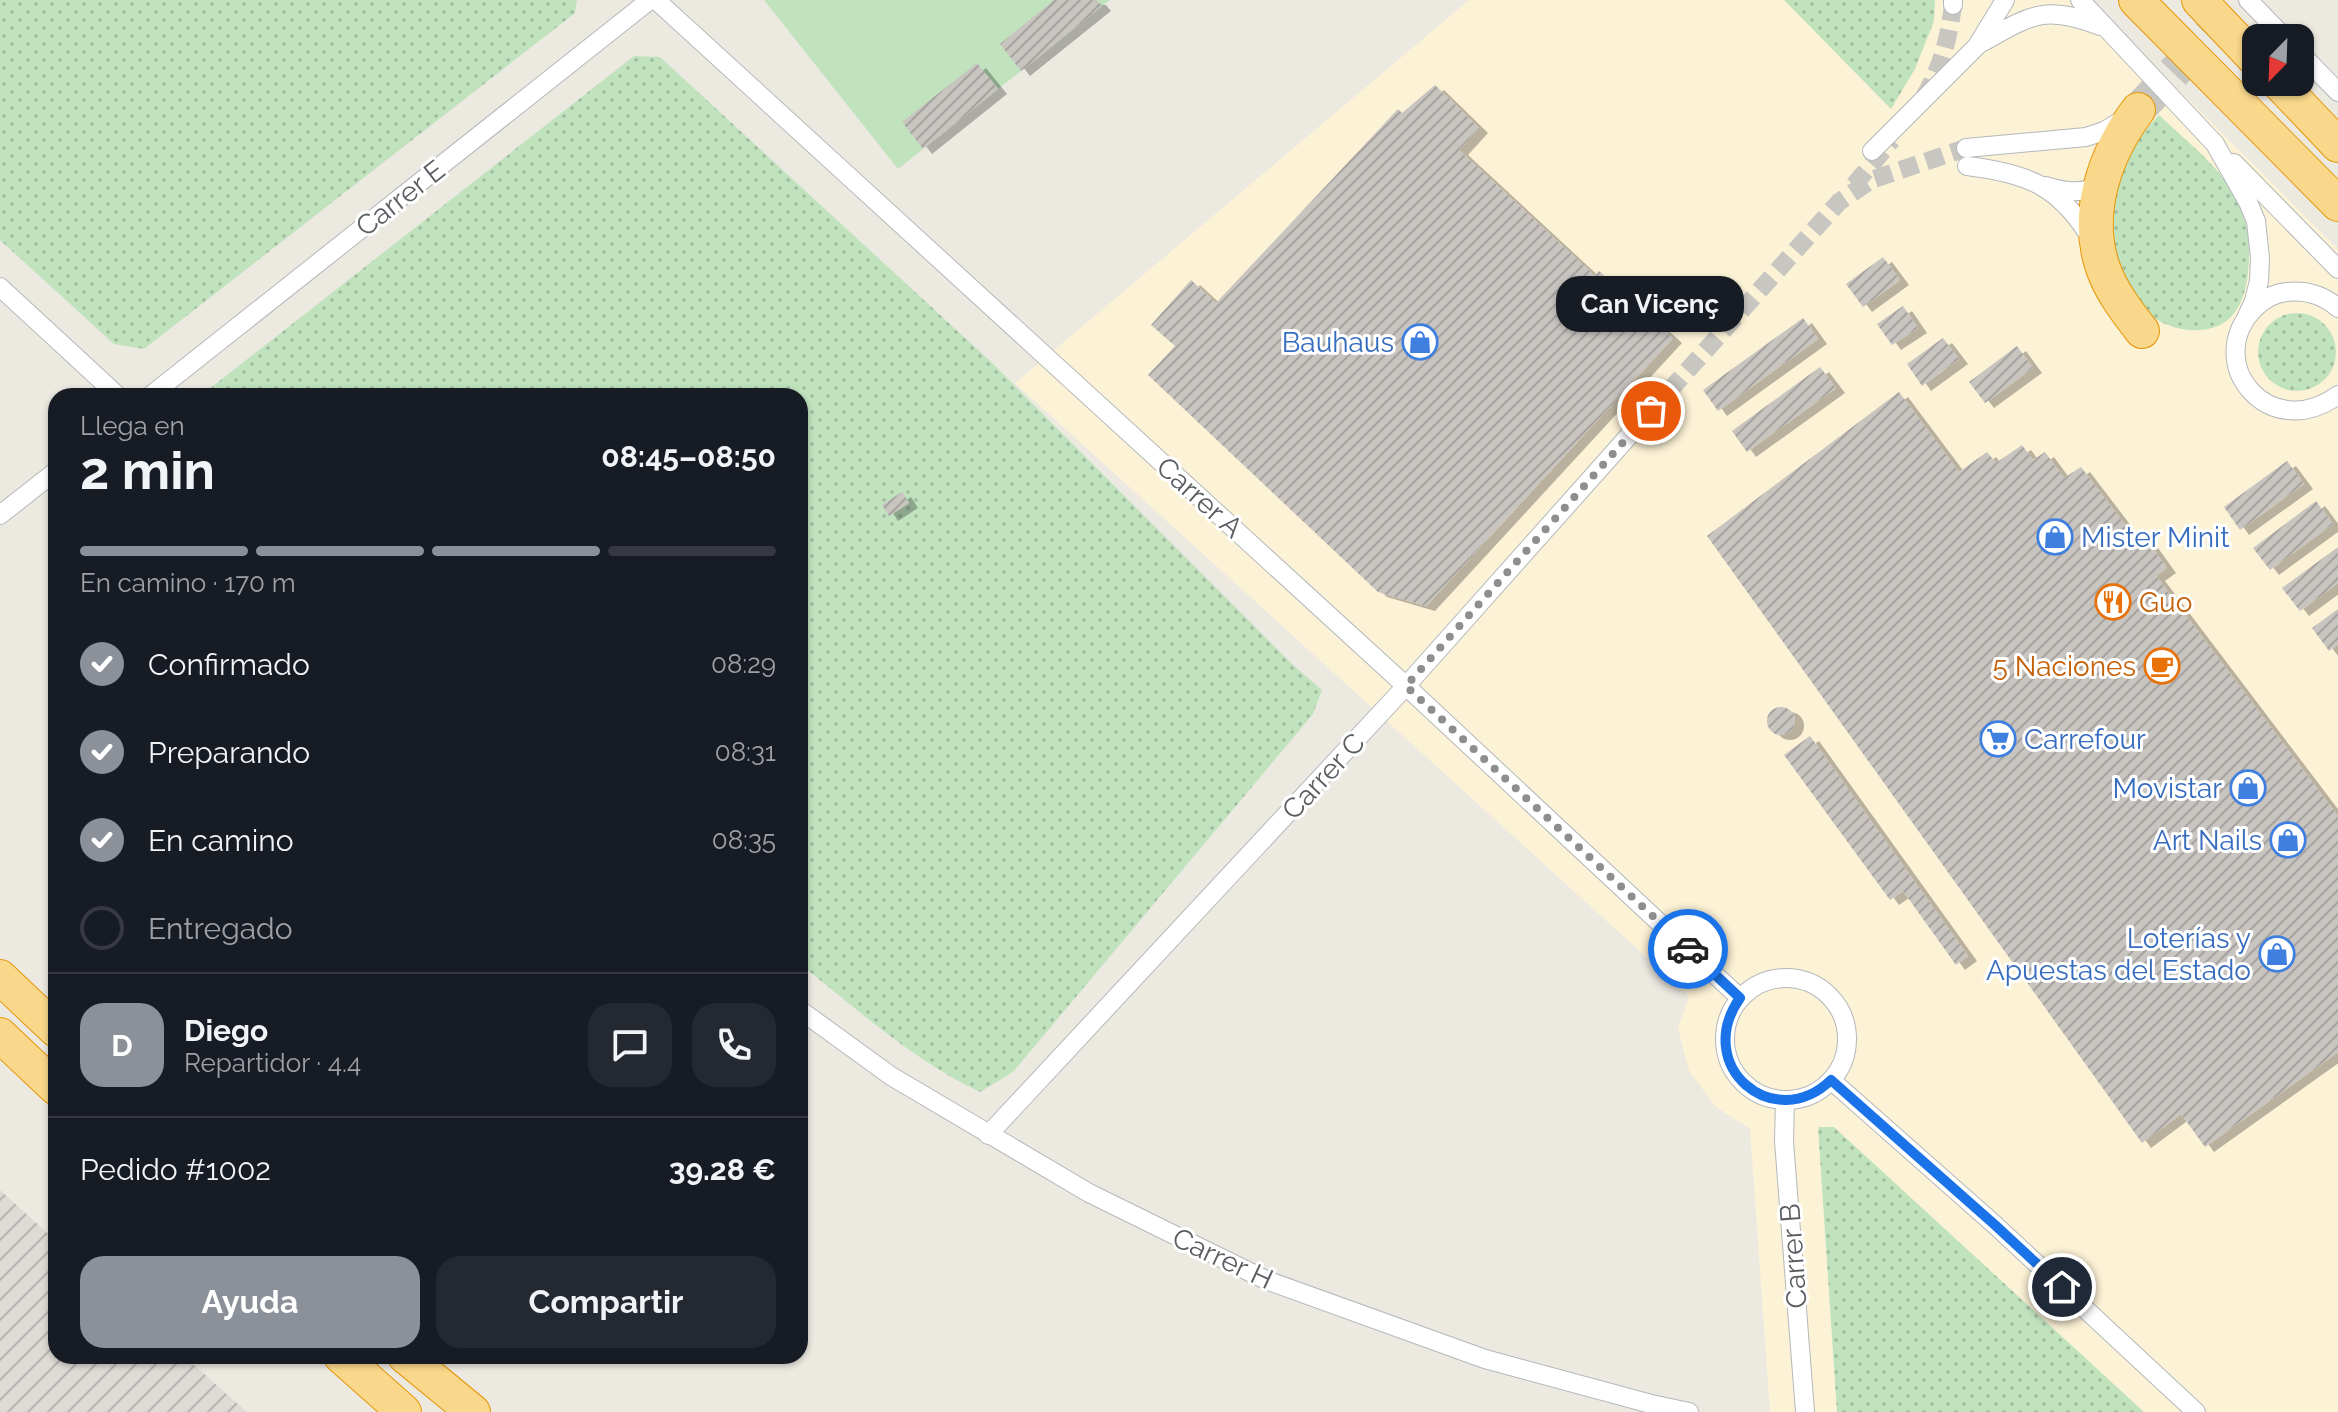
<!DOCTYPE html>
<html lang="es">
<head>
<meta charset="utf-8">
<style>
	body { margin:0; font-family:Raleway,sans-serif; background:#242831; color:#f1f3f6; height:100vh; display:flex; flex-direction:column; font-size:30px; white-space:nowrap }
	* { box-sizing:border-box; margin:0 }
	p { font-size:26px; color:#9ea1a6 }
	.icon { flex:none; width:44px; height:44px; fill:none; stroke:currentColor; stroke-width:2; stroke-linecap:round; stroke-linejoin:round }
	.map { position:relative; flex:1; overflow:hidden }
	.sheet { position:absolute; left:48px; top:388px; width:760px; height:976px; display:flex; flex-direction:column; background:#171b24; border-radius:24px; box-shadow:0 2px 6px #0004 }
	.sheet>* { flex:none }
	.needle { width:52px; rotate:203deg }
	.fabs { position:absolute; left:2242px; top:24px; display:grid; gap:16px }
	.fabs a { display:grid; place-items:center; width:72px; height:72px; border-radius:16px; background:#171b24; box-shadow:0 2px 6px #0004; font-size:40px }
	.pin { position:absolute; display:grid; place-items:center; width:68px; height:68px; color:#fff; margin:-34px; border:4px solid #fff; border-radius:50%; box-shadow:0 2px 8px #0007 }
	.courier { position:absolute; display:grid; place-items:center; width:80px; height:80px; margin:-40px; border:6px solid #1a73e8; border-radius:50%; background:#fff; color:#222; box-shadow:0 2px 10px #0007 }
	.bubble { position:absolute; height:56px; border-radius:24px; background:#171b24; box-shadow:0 2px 6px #0004; font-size:26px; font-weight:700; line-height:56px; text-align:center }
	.summary em { font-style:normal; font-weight:700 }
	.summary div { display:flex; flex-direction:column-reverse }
	.summary { display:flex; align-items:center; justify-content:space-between; height:136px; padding:0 32px }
	h1 { font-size:52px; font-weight:700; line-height:60px }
	.bar { display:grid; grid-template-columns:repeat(4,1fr); gap:12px 8px; align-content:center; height:96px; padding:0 32px }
	.bar i { height:10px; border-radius:6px; background:#363941 }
	.bar .current { background:#8c9099 }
	.bar p { grid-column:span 4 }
	.line { display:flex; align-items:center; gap:20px; padding:0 32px; border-top:2px solid #363941 }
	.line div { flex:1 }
	.round { display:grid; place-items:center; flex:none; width:84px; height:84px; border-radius:24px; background:#242831 }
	ol { padding:0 32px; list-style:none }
	li { display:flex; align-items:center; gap:24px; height:88px }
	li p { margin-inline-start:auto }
	li .icon { padding:8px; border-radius:50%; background:#8c9099; color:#fff; stroke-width:4 }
	li:last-child { color:#9ea1a6 }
	li i { width:44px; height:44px; border:4px solid #363941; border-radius:50% }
	.cta { display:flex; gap:16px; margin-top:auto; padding:16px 32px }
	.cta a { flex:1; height:92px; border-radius:24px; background:#8c9099; color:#fff; font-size:32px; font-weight:700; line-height:92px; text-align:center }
	.cta a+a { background:#242831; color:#f1f3f6 }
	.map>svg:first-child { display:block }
	.commercial { fill:#fcf2d6 }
	.industrial { fill:url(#industrial-furrows) }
	.grass { fill:url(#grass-dots) }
	.pitch { fill:#c0e3be }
	.building { fill:url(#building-hatch); filter:url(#shadow) }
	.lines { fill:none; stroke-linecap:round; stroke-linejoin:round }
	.street-tunnel { stroke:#c8c6c1; stroke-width:18; stroke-dasharray:18 9; stroke-linecap:butt }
	.highway-tunnel { stroke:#c8c6c1; stroke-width:34; stroke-dasharray:34 17; stroke-linecap:butt }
	.street-casing { stroke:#b4b7bb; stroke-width:20 }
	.highway-casing { stroke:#e69607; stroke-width:36 }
	.street { stroke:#fff; stroke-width:18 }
	.highway { stroke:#f9d88b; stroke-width:34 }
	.done { stroke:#8d8f8e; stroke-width:8; stroke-dasharray:0 14.4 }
	.route { stroke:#1a73e8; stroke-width:10 }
	.labels { text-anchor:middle; stroke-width:6; stroke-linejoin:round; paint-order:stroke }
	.street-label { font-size:28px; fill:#5a5e62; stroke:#fff }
	.shop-label { font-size:28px; fill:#366cbe; stroke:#fff; text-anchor:end }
	.food-label { font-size:28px; fill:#c56008; stroke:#fff; text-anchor:start }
</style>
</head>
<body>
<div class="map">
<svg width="2338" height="1412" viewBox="0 0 2338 1412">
	<defs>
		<pattern id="industrial-furrows" width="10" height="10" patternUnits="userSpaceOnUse" patternTransform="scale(2)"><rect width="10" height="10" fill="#dedbd6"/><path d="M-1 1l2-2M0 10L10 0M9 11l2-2" fill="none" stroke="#b7b5b1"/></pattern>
		<pattern id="grass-dots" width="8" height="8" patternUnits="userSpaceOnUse" patternTransform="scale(2)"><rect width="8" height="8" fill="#c0e3be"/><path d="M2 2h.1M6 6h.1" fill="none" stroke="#9fbb9e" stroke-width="1.8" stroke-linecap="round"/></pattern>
		<pattern id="building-hatch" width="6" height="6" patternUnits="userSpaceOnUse" patternTransform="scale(2)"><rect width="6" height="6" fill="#c8c4bf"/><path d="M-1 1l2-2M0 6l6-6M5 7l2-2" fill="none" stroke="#a5a29f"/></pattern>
		<filter id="shadow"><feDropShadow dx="9" dy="5" stdDeviation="0" flood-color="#0004"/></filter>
	</defs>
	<rect width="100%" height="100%" fill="#ece9e1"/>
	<path class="commercial" d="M 1469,0 L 2089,0 L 2338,249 L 2338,1412 L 1770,1412 L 1750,1129 L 1716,1107 L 1689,1071 L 1678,1029 L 1689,996 L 1015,383 Z"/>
	<path class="industrial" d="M 0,1190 L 56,1241 L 56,1356 L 184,1356 L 247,1412 L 0,1412 Z"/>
	<path class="grass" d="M 0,0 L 577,0 L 575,13 L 144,349 L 114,344 L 0,240 Z
		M 1784,0 L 1935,0 L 1934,21 L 1915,69 L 1891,109 Z
		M 634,56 L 660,57 L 989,360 L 1293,665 L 1322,690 L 1313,714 L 1013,1072 L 980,1092 C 913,1060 858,1010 800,964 L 800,396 L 208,396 L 208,390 Z
		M 2159,115 C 2185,140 2217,164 2235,195 C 2246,215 2250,237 2249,259 C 2248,278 2246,296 2235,312 C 2215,341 2165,332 2143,309 C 2126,291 2116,260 2114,236 C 2110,186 2125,151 2159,115 Z
		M2258 352a39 39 0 1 1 78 0a39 39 0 1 1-78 0Z
		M 1818,1127 L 1834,1127 L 2144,1412 L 1837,1412 Z"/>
	<path class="pitch" d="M 764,0 L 1110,0 L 898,169 Z"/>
	<path class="building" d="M 1054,0 L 1097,0 L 1102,6 L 1021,71 L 1000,44 Z
		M 977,63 L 998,89 L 923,149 L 902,122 Z
		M 1435,85 L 1479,128 L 1459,150 L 1595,276 L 1599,271 L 1673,338 L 1426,606 L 1378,592 L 1148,375 L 1175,346 L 1151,325 L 1191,280 L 1216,303 L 1398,109 L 1402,113 Z
		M 1883,257 L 1900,280 L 1863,307 L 1846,284 Z
		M 1903,306 L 1918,328 L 1892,345 L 1877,324 Z
		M 1803,318 L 1818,339 L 1718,411 L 1703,390 Z
		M 1943,338 L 1959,359 L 1922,386 L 1907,364 Z
		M 2017,346 L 2033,368 L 1985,403 L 1969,382 Z
		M 1820,367 L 1836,388 L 1747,452 L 1732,431 Z
		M 1899,392 L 1959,472 L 1987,452 L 1996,463 L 2022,445 L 2033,460 L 2045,452 L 2064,478 L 2081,467 L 2142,547 L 2149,543 L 2167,568 L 2156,576 L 2338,816 L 2338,1052 L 2205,1147 L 2181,1114 L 2142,1143 L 1707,536 Z
		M 2287,461 L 2304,484 L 2240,530 L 2224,507 Z
		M 902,492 L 909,503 L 889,516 L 882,505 Z
		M 2316,501 L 2333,524 L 2270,570 L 2253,548 Z
		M 2338,547 L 2338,583 L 2300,611 L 2282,588 Z
		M 2338,609 L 2338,644 L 2329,651 L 2312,628 Z
		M1767 721a14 14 0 1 1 28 0a14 14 0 1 1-28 0Z
		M 1810,736 L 1968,956 L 1956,965 L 1903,891 L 1890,900 L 1784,755 Z"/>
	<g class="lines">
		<path class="street-tunnel" d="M 1924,97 C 1941,68 1949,38 1953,5
			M 1854,185 L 1892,140
			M 1651,411 L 1839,202 L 1871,180 L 1966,148"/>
		<path class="highway-tunnel" d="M 2138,110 L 2243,0"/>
		<defs>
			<path id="street" d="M 656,0 L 1406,686 L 1740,998
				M 1953,0 L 1953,5
				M 2080,0 L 2215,144 L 2248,202 L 2256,221 L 2260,258 L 2259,281 L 2254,301 L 2247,316
				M 2248,0 L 2285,38
				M 1983,42 C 2031,15 2045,4 2100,26
				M 2300,53 L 2338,92
				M 1966,148 L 2086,137 L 2104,131 L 2126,118
				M 1872,151 L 1977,46 L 2005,0
				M 2234,163 L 2338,269
				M 1967,166 C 2027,173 2060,186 2092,240
				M 2046,186 C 2065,192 2085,195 2102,183
				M 0,287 L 118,396
				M 2338,308 C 2323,295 2307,290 2287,292 C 2275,293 2264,299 2255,308 C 2201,362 2269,445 2338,395
				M 150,396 L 650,0
				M 0,515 L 56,471
				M1725 1039a61 61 0 1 1 122 0a61 61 0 1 1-122 0Z
				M 800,1010 L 891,1076 L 1089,1193 L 1266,1280 L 1485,1359 L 1651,1404 L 1689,1412
				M 1831,1080 L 1995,1225 L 2196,1412
				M 1785,1100 L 1784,1141 L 1805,1412
				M 988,1135 L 1406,686 L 1651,411"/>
			<path id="highway" d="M 2136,0 L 2338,204
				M 2199,0 L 2256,60
				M 2278,82 L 2338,145
				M 2138,110 C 2105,154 2084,213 2103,268 C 2111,291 2127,312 2142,331
				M 0,977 L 56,1030
				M 0,1035 L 56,1088
				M 341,1356 L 404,1412
				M 405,1356 L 473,1412"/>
		</defs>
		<use href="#street" class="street-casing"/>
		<use href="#highway" class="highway-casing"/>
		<use href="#street" class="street"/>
		<use href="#highway" class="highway"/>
	</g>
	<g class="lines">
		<path class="done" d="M 1651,411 L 1406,686 L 1688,949"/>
		<path class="route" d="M 1688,949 L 1740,998 C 1692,1066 1774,1135 1831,1080 L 1995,1225 L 2062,1287"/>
	</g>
	<defs>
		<symbol id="shop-ring" viewBox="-11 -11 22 22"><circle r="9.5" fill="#fff" stroke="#3f7fe0" stroke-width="1.5"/><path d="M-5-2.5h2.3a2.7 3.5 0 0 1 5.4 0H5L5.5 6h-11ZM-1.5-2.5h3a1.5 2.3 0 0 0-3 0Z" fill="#3f7fe0"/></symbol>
		<symbol id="restaurant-ring" viewBox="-11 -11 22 22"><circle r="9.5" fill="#fff" stroke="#e8710a" stroke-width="1.5"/><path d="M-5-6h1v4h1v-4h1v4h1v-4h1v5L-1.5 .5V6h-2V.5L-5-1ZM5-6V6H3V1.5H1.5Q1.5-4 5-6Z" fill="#e8710a"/></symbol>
		<symbol id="cafe-ring" viewBox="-11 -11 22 22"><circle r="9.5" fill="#fff" stroke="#e8710a" stroke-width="1.5"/><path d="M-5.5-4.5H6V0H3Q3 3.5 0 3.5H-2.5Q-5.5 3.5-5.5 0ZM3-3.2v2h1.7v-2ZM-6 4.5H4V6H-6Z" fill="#e8710a"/></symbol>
		<symbol id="supermarket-ring" viewBox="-11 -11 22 22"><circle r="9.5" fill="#fff" stroke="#3f7fe0" stroke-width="1.5"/><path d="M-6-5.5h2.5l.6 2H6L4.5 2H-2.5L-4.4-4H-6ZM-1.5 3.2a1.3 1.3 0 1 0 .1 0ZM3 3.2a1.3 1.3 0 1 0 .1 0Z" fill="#3f7fe0"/></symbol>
	</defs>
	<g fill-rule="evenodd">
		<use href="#shop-ring" x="1400" y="322" width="40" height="40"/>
		<use href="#shop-ring" x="2035" y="517" width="40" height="40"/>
		<use href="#restaurant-ring" x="2093" y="582" width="40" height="40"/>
		<use href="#cafe-ring" x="2142" y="646" width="40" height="40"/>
		<use href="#supermarket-ring" x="1978" y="719" width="40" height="40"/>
		<use href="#shop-ring" x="2228" y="768" width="40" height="40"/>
		<use href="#shop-ring" x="2268" y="820" width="40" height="40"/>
		<use href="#shop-ring" x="2257" y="934" width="40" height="40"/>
	</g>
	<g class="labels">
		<g class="street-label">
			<text transform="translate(400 198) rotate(-38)" y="10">Carrer E</text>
			<text transform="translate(1200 497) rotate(42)" y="10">Carrer A</text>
			<text transform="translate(1323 776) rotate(-47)" y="10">Carrer C</text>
			<text transform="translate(1793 1256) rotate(-94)" y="10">Carrer B</text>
			<text transform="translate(1223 1258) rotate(25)" y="10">Carrer H</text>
		</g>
		<g class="shop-label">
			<text x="1394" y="352">Bauhaus</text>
			<text x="2081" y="547" text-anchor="start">Mister Minit</text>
			<text x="2024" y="749" text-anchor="start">Carrefour</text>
			<text x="2222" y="798">Movistar</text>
			<text x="2262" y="850">Art Nails</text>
			<text x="2251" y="948">Loterías y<tspan x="2251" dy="32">Apuestas del Estado</tspan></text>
		</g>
		<g class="food-label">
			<text x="2139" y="612">Guo</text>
			<text x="2136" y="676" text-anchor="end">5 Naciones</text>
		</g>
	</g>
</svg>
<div class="fabs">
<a><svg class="needle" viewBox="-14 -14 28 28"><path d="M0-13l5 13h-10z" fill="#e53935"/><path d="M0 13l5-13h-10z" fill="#9ea1a6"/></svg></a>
</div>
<div class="pin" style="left:1651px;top:411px;background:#ea580c"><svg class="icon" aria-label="bag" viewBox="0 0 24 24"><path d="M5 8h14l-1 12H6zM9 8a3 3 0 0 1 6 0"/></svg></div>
<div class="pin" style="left:2062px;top:1287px;background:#1f2937"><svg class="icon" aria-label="home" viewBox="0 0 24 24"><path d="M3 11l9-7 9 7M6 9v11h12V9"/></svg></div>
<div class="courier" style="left:1688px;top:949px"><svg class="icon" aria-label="car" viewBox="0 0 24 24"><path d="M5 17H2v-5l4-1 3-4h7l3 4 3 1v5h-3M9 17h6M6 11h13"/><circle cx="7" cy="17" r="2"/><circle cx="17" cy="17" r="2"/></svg></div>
<div class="bubble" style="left:1556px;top:276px;width:188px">Can Vicenç</div>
<section class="sheet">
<div class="summary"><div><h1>2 min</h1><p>Llega en</p></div><em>08:45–08:50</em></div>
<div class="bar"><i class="current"></i><i class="current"></i><i class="current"></i><i></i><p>En camino · 170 m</p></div>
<ol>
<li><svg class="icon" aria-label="check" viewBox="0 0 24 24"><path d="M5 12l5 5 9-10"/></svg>Confirmado<p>08:29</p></li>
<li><svg class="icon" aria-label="check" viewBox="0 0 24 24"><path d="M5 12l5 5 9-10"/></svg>Preparando<p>08:31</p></li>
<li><svg class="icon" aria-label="check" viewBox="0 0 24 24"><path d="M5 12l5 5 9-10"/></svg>En camino<p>08:35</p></li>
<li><i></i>Entregado</li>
</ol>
<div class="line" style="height:144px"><b class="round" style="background:#8c9099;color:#fff">D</b><div><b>Diego</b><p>Repartidor · 4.4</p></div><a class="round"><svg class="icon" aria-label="chat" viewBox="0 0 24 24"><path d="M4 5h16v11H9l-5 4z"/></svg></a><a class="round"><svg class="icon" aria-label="phone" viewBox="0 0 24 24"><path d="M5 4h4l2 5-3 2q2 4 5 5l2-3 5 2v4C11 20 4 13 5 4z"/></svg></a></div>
<div class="line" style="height:104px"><div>Pedido #1002</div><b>39.28 €</b></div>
<div class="cta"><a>Ayuda</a><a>Compartir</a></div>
</section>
</div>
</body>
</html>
